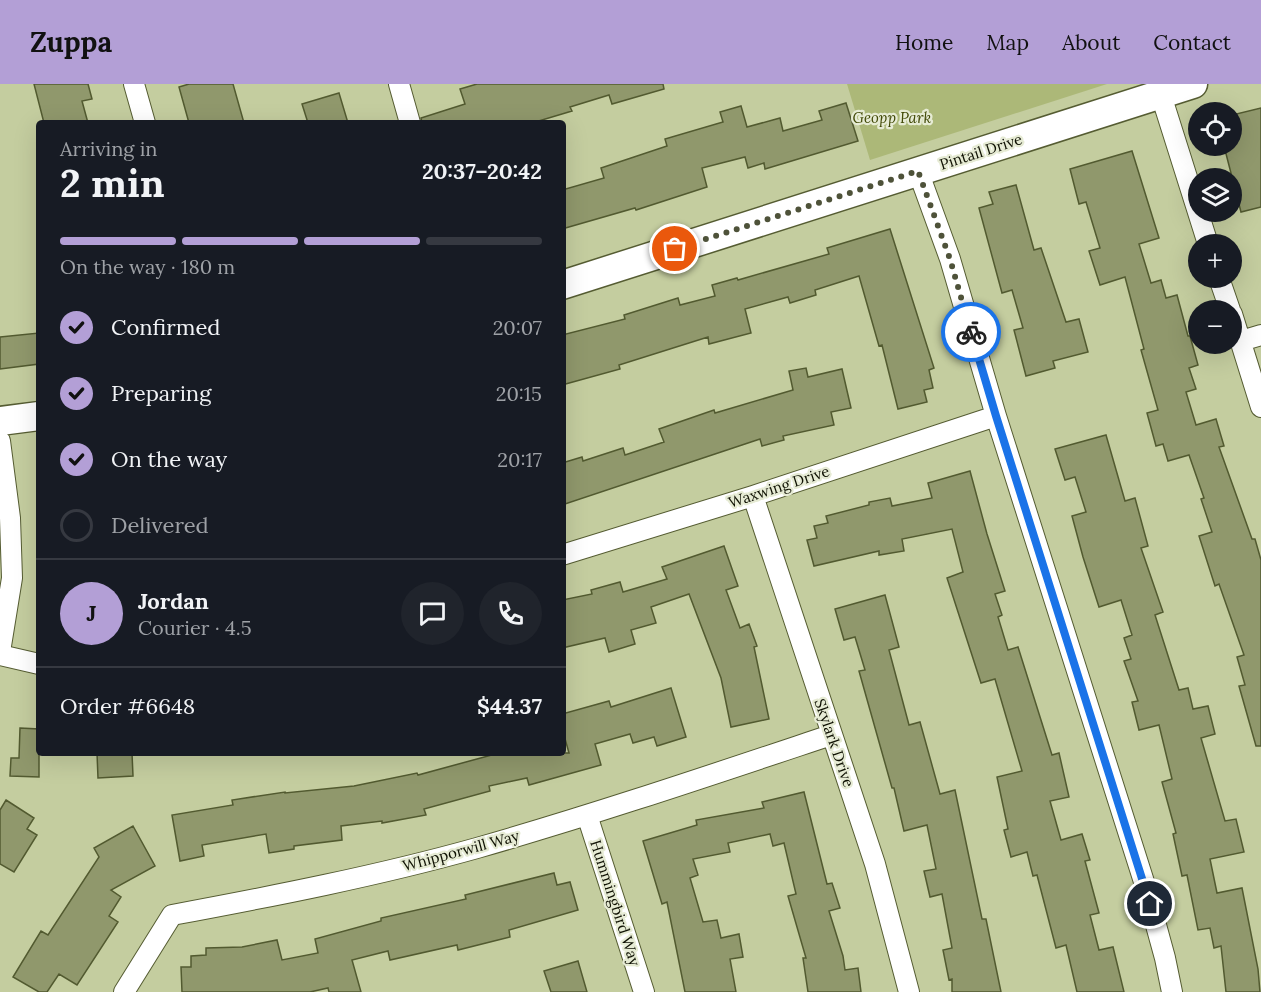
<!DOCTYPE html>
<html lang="en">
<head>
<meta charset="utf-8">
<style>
	body { margin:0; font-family:Lora,serif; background:#20242c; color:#f1f3f6; height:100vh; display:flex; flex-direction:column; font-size:22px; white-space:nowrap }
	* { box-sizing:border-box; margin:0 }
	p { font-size:20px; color:#9ea1a6 }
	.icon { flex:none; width:33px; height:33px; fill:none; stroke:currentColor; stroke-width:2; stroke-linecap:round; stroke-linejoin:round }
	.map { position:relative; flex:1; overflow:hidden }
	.drawer { position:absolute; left:36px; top:36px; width:530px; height:636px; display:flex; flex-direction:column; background:#171b24; border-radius:6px; box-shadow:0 6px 24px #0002 }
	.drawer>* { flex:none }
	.buttons { position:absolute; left:1188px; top:18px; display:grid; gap:12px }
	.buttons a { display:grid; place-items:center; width:54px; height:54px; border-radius:50%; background:#171b24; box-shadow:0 6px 24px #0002; font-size:30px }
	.pin { position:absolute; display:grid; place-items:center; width:51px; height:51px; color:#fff; margin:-26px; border:3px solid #fff; border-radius:50%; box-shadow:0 2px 6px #0007 }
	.courier { position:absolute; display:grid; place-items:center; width:60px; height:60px; margin:-30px; border:4px solid #1a73e8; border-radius:50%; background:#fff; color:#222; box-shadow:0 2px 8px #0007 }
	.summary em { font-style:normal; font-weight:700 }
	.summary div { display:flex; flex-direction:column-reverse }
	.summary { display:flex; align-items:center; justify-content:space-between; height:102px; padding:0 24px }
	h1 { font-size:39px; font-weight:700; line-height:45px }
	.bar { display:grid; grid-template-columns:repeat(4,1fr); gap:9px 6px; align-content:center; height:72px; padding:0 24px }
	.bar i { height:8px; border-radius:4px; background:#363941 }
	.bar .on { background:#b39fd6 }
	.bar p { grid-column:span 4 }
	.line { display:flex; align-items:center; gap:15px; padding:0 24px; border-top:2px solid #363941 }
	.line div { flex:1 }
	.round { display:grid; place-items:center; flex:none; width:63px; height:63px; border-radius:32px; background:#20242c }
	ol { padding:0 24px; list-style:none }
	li { display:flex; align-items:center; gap:18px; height:66px }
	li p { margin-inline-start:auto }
	li .icon { padding:6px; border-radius:50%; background:#b39fd6; color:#111; stroke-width:4 }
	li:last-child { color:#9ea1a6 }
	li i { width:33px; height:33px; border:3px solid #363941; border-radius:50% }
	header { display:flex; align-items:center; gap:36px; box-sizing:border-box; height:84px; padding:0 30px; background:#b39fd6; color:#111 }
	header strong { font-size:28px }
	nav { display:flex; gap:33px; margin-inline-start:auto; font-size:21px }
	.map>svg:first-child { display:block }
	.green { fill:#acb878 }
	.building { fill:#90986c; stroke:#525a30; stroke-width:1.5 }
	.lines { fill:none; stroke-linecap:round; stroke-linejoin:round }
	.street-casing { stroke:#555c32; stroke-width:22 }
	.secondary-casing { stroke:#555c32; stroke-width:31 }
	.street { stroke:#fff; stroke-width:20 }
	.secondary { stroke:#fff; stroke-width:28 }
	.done { stroke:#4e5239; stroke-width:6; stroke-dasharray:0 10.8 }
	.route { stroke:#1a73e8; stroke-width:8 }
	.labels { text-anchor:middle; stroke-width:4.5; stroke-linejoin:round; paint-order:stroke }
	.park-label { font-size:15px; font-style:italic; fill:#414907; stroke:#e6ebd4 }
	.street-label { font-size:15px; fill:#0e1002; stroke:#e6ebd4 }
</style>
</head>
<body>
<header>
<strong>Zuppa</strong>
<nav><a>Home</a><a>Map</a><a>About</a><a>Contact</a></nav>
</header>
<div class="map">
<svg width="1261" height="908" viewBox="0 0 1261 908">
	<rect width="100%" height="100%" fill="#c4cd9f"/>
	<path class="green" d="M 847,0 L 1107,0 L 870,76 Z"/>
	<path class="building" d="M 34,0 L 88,0 L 92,15 L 82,17 L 88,39 L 44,39 Z
		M 189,0 L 233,0 L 244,39 L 189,39 L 179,3 Z
		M 477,0 L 663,0 L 664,5 L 612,20 L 609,11 L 570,23 L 572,27 L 532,39 L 422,39 L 421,34 L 465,20 L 460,5 Z
		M 339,9 L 348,39 L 308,39 L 302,20 Z
		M 846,19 L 858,57 L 765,85 L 764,79 L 748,84 L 745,73 L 702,84 L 707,103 L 636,126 L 635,124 L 562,145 L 562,106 L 604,94 L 601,84 L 667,62 L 665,55 L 723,38 L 720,28 L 741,22 L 747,43 L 780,34 L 783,47 L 822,36 L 819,27 Z
		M 1261,24 L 1261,123 L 1241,128 L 1224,62 L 1232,62 L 1232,31 Z
		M 1132,67 L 1159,154 L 1139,160 L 1151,199 L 1161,196 L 1166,214 L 1177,211 L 1188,252 L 1190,252 L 1198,281 L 1189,284 L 1196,305 L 1186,308 L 1196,341 L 1216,335 L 1224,362 L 1219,363 L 1252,455 L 1255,455 L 1261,476 L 1261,662 L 1256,662 L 1239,602 L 1245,601 L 1237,573 L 1244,571 L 1219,500 L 1215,502 L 1199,452 L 1212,448 L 1201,415 L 1204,414 L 1189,371 L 1168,377 L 1163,360 L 1156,362 L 1147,329 L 1158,326 L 1141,266 L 1144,265 L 1125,193 L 1100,201 L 1089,167 L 1100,164 L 1086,118 L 1079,120 L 1070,85 Z
		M 1016,101 L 1034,166 L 1041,164 L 1066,238 L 1079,235 L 1088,268 L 1053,277 L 1055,284 L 1026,292 L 1014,246 L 1023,244 L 1012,206 L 1002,209 L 979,124 L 993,120 L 989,108 Z
		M 890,145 L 934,284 L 929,286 L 933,304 L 924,306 L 927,318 L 898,325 L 882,261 L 879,262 L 859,192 L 815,206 L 816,211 L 790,219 L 788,213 L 745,225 L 751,249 L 709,260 L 708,253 L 619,281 L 620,285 L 562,301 L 562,251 L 625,235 L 624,231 L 678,214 L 680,221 L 715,212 L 712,201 L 737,194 L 738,196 L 829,170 L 827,164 Z
		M 39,249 L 39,280 L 0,285 L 0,253 Z
		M 806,284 L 808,293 L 842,285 L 851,324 L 831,328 L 834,341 L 783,352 L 784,356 L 762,362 L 760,355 L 562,421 L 562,379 L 582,373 L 583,377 L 623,364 L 625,371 L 664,358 L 659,345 L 714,326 L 715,329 L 793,306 L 789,287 Z
		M 1106,351 L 1125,417 L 1135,414 L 1148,462 L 1141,464 L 1163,528 L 1155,531 L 1179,606 L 1188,604 L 1193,625 L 1208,622 L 1215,650 L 1201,654 L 1225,737 L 1236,735 L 1244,768 L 1210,775 L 1217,809 L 1242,804 L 1258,885 L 1260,908 L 1226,908 L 1221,862 L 1214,864 L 1210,844 L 1198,846 L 1187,791 L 1182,792 L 1173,750 L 1176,749 L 1162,698 L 1172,695 L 1159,641 L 1139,646 L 1132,618 L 1138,617 L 1124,577 L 1131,575 L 1124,554 L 1132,551 L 1121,516 L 1099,523 L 1083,473 L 1072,432 L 1086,428 L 1075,393 L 1065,396 L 1055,365 Z
		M 970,387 L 987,450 L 1005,507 L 995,510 L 1002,531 L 998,533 L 1008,566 L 1018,563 L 1052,671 L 1059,669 L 1069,713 L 1050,717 L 1061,756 L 1082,750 L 1090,776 L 1085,777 L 1099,829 L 1090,831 L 1099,866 L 1113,863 L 1124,908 L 1077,908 L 1066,861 L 1056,864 L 1037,791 L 1033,792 L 1027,768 L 1011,773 L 1004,746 L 1008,745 L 997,693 L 1022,687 L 995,595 L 981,599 L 947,494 L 963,488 L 952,445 L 902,455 L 904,467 L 879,471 L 879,467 L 814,482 L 807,456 L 817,454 L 814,442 L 828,439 L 826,432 L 869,421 L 869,418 L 890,414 L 892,422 L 932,414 L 928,399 Z
		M 724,462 L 738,502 L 726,506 L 740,544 L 749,540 L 757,562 L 754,563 L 769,635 L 731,643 L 721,594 L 689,510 L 651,523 L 656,539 L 631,546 L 635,560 L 609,568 L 605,554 L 562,564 L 562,516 L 592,510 L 591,506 L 620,498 L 623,508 L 667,495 L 662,483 Z
		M 885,511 L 899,563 L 889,566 L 909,641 L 920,638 L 940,710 L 955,706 L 982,835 L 986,835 L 1001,908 L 952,908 L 952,895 L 949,896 L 943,866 L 952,864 L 942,810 L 930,813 L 924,787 L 936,785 L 927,741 L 904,747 L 894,704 L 892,704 L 859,587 L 865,586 L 855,553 L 844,556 L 835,525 Z
		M 671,604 L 686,653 L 657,662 L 654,653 L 633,659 L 630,650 L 595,660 L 601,681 L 529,701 L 527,694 L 489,702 L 490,707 L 424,725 L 426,731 L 382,739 L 382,737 L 341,742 L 342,756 L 294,762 L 294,765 L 269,769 L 266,750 L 202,761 L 204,772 L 180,777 L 172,731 L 233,721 L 232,716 L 285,708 L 285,709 L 354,702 L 417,689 L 418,691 L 499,669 L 569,669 L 562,644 L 562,630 L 609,617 L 611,623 Z
		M 20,644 L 39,645 L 39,693 L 10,692 L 11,674 L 19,674 Z
		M 97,669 L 132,669 L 133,692 L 98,694 Z
		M 804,708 L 827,800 L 832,799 L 840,824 L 829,827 L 843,872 L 845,886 L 858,884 L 861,908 L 808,908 L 803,874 L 806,874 L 788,812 L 796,810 L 784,759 L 773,762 L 770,750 L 728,759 L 730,768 L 693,775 L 698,791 L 690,794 L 703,838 L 717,836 L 721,854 L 739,850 L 743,873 L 730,875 L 736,908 L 685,908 L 667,818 L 662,820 L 643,757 L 697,741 L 696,736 L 764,724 L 762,718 Z
		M 6,716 L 34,734 L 27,745 L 37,751 L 14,788 L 0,780 L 0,726 Z
		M 133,742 L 155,782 L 111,806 L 121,813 L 109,832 L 118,838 L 77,901 L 59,890 L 47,908 L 39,908 L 13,893 L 41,847 L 48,851 L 99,773 L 94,764 Z
		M 554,789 L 557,801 L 570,798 L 578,826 L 509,846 L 510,853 L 458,866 L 457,861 L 390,876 L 388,867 L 352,876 L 361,908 L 329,908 L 328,904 L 310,908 L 182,908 L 181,883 L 191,883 L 191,872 L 206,871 L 206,864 L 242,863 L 277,856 L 282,876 L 318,869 L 315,855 L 381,837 L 381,834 L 466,815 L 465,811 Z
		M 578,877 L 587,908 L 551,908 L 544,887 Z"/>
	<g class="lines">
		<defs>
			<path id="street" d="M 134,0 L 145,39
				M 399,0 L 410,39
				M 1161,11 L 1208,160
				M 918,87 L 950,175 L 996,332 L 1145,801 L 1165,874 L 1172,908
				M 1219,194 L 1230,226
				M 1232,230 L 1261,323
				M 1241,257 L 1261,251
				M 0,357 L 10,434 L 12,494 L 0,568
				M 753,412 L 875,780 L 909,908
				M 562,471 L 753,412 L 996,332
				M 0,571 L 39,580
				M 587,731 L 644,908
				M 124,908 L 172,831 C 274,812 377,792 477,764 C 596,730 714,690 831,651"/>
			<path id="secondary" d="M 562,201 L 1193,0
				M 0,337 L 39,332"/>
		</defs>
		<use href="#street" class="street-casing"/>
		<use href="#secondary" class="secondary-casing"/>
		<use href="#street" class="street"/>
		<use href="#secondary" class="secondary"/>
	</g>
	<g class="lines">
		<path class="done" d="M 675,165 L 918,87 L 950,175 L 971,248"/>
		<path class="route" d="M 971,248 L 996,332 L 1150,820"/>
	</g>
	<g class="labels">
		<g class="park-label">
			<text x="892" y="39">Geopp Park</text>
		</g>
		<g class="street-label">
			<text transform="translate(981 68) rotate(-18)" y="5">Pintail Drive</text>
			<text transform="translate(779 403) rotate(-18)" y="5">Waxwing Drive</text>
			<text transform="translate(834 659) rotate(71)" y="5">Skylark Drive</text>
			<text transform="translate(461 767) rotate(-15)" y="5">Whipporwill Way</text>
			<text transform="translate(615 819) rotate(72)" y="5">Hummingbird Way</text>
		</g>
	</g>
</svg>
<div class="buttons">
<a><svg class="icon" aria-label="locate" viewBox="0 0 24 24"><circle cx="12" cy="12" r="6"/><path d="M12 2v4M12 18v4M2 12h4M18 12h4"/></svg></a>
<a><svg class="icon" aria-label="layers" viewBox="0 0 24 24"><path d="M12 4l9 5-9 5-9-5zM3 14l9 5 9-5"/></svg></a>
<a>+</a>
<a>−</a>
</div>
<div class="pin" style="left:675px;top:165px;background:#ea580c"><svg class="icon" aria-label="bag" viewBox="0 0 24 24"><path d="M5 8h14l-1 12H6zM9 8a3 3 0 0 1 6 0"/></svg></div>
<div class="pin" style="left:1150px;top:820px;background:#1f2937"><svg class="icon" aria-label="home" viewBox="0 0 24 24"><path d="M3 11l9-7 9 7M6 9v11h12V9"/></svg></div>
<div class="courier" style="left:971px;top:248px"><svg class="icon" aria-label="bike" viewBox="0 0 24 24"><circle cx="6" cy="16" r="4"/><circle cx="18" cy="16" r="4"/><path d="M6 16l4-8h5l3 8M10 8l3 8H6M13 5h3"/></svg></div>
<section class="drawer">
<div class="summary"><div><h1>2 min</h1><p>Arriving in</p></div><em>20:37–20:42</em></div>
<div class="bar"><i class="on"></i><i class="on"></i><i class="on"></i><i></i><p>On the way · 180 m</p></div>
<ol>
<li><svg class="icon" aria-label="check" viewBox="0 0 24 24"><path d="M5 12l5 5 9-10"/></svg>Confirmed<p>20:07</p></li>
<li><svg class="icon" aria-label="check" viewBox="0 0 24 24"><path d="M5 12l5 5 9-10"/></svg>Preparing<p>20:15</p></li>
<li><svg class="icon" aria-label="check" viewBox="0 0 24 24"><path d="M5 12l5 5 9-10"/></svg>On the way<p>20:17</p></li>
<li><i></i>Delivered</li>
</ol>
<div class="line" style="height:108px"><b class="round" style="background:#b39fd6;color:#111">J</b><div><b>Jordan</b><p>Courier · 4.5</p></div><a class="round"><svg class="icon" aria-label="chat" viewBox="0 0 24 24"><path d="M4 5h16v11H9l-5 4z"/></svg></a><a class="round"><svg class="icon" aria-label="phone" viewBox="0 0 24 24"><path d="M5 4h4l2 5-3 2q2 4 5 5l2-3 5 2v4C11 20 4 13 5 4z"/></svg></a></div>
<div class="line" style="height:78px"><div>Order #6648</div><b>$44.37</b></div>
</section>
</div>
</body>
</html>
